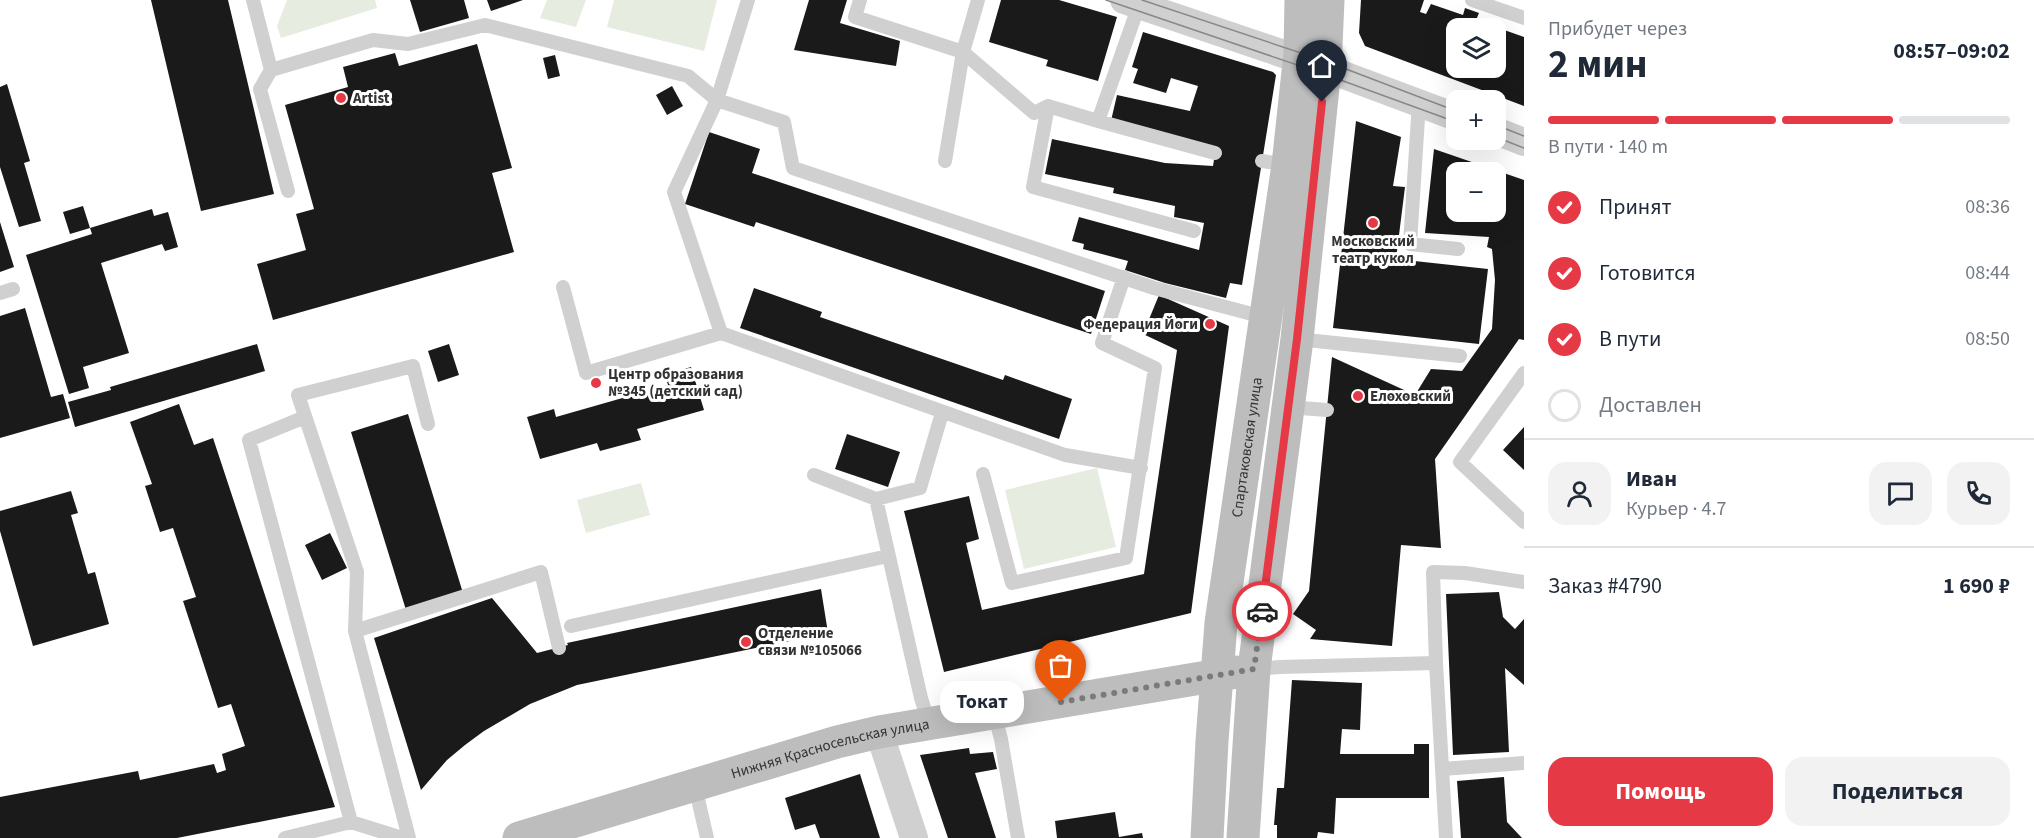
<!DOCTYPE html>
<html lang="ru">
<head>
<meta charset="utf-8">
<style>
	body { margin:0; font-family:"Source Sans 3",sans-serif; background:#f2f2f3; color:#1f2937; height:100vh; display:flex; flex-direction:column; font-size:22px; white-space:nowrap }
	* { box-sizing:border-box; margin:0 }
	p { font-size:20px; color:#747a83 }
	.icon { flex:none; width:33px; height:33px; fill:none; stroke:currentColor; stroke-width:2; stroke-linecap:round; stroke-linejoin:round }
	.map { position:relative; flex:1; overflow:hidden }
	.side { display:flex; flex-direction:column; background:#fff; width:510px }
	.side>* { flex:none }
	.buttons { position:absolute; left:1446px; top:18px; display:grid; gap:12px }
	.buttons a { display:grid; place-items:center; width:60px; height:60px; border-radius:12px; background:#fff; box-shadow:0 6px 24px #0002; font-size:30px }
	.pin { position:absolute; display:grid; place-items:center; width:51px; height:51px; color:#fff; margin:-62px -26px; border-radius:50% 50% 50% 0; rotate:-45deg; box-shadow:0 0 6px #0007 }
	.pin .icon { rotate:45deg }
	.courier { position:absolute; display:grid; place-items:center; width:60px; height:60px; margin:-30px; border:4px solid #e63946; border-radius:50%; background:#fff; color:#222; box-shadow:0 2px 8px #0007 }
	.bubble { position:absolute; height:42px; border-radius:18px; background:#fff; box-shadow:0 6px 24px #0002; font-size:20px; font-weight:700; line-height:42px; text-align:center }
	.overview em { font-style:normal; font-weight:700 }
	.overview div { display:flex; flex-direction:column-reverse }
	.overview { display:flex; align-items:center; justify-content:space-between; height:102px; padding:0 24px }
	h1 { font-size:39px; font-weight:700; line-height:45px }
	.bar { display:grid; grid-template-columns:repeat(4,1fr); gap:9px 6px; align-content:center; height:72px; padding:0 24px }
	.bar i { height:8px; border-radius:4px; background:#e0e1e3 }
	.bar .current { background:#e63946 }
	.bar p { grid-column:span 4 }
	.line { display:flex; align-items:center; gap:15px; padding:0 24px; border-top:2px solid #e0e1e3 }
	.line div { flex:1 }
	.round { display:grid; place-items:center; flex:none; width:63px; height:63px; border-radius:18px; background:#f2f2f3 }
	ol { padding:0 24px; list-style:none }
	li { display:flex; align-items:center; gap:18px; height:66px }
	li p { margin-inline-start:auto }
	li .icon { padding:6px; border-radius:50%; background:#e63946; color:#fff; stroke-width:4 }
	li:last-child { color:#747a83 }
	li i { width:33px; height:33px; border:3px solid #e0e1e3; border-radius:50% }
	.cta { display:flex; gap:12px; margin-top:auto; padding:12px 24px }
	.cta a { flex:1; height:69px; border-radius:18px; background:#e63946; color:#fff; font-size:24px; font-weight:700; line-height:69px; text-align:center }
	.cta a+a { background:#f2f2f3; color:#1f2937 }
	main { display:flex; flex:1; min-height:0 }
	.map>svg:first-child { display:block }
	.green { fill:#e6ecdf }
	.building { fill:#1a1a1a; fill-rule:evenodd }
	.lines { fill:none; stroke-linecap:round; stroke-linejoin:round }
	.lane { stroke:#d0d0d0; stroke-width:14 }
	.street { stroke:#d0d0d0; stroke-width:28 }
	.secondary { stroke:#bdbdbd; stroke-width:33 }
	.tram { stroke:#888; stroke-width:1.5 }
	.done { stroke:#7a7a7a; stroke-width:6; stroke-dasharray:0 10.8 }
	.route { stroke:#e63946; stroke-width:8 }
	.poi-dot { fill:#e63946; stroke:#fff; stroke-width:2 }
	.labels { text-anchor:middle; stroke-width:6; stroke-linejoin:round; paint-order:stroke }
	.poi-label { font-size:15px; font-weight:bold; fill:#333; stroke:#fff; text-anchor:start }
	.street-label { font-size:15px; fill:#333; stroke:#fff }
</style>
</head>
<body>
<main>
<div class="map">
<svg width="1524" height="838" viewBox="0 0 1524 838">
	<rect width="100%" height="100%" fill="#fff"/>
	<path class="green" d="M 287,0 L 375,0 L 377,8 L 281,38 L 277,26 Z
		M 547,0 L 586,0 L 576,27 L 540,18 Z
		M 614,0 L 717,0 L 704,51 L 607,27 Z
		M 1097,468 L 1116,547 L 1024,569 L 1005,490 Z
		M 641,483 L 650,515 L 586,533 L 577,500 Z"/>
	<path class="building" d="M 151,0 L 228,0 L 274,194 L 201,211 Z
		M 410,0 L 464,0 L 469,18 L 420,32 Z
		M 487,0 L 523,0 L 491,11 Z
		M 809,0 L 847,0 L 840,23 L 900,41 L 896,66 L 794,50 Z
		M 1001,0 L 1059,0 L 1117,17 L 1098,81 L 1046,66 L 1048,60 L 989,42 Z
		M 1361,0 L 1424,0 L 1420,12 L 1426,14 L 1431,4 L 1463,15 L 1465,8 L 1479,13 L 1476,20 L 1524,37 L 1524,106 L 1365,46 L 1359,33 ZM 1456,28 L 1496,28 L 1496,68 L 1456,68 Z
		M 1143,32 L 1273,72 L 1276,75 L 1242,285 L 1230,283 L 1226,298 L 1165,283 L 1125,270 L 1128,261 L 1083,249 L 1084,244 L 1072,241 L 1079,217 L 1199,250 L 1204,223 L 1174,217 L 1175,206 L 1113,193 L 1114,188 L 1045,174 L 1052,139 L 1165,163 L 1213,166 L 1216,147 L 1110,125 L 1117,95 L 1190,111 L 1198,86 L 1171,78 L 1166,93 L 1133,83 L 1138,69 L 1132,67 Z
		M 477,44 L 512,168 L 492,173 L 514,252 L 273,320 L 257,264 L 306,250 L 296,214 L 314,209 L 285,105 L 348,87 L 343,67 L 395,53 L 399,66 Z
		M 555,55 L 560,76 L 548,79 L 543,58 Z
		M 7,84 L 30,161 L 24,163 L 41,221 L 19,227 L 0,167 L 0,87 Z
		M 672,86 L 683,106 L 667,115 L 656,95 Z
		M 1356,121 L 1401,137 L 1393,186 L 1405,187 L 1396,259 L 1488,269 L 1479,344 L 1333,328 Z
		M 709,132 L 760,149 L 752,173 L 1105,291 L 1091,334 L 756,222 L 754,227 L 685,204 Z
		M 1434,149 L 1524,180 L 1524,340 L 1519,339 L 1435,459 L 1441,548 L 1401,545 L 1392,646 L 1310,639 L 1316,630 L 1293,614 L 1309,591 L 1332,357 L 1415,395 L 1431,369 L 1462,371 L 1492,329 L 1495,280 L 1492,249 L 1487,247 L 1489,237 L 1425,233 ZM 1456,172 L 1496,172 L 1496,212 L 1456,212 Z
		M 83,206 L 90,228 L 70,234 L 63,212 Z
		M 152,209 L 154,216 L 168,212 L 178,247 L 165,251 L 162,244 L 101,263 L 129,353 L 83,367 L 89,388 L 69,394 L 26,255 L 92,234 L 90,228 Z
		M 0,222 L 14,267 L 0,272 Z
		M 754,288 L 822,312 L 820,317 L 1003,380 L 1005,375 L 1072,399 L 1059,439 L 740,328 Z
		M 1159,295 L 1229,326 L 1191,613 L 944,672 L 904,511 L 969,496 L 979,539 L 966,543 L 982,610 L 1144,574 L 1177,350 L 1143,334 Z
		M 25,308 L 51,397 L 63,394 L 70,418 L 0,438 L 0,316 Z
		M 257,344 L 265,371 L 75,427 L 68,402 L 111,390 L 110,387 Z
		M 449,344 L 459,375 L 438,382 L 428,351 Z
		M 691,367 L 704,410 L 637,429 L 641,440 L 600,451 L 597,443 L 540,459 L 527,417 L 554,409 L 556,417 L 668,385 L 665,375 Z
		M 179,404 L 194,445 L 213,438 L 335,807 L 177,838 L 0,838 L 0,797 L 138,771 L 140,780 L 214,764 L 217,773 L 226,770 L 222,754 L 245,746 L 231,704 L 218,708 L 183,601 L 196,597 L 173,528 L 160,532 L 145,486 L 152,484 L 130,422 Z
		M 408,414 L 463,593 L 406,610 L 351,432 Z
		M 1524,427 L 1524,470 L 1503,450 Z
		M 847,434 L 900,452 L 888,487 L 835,469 Z
		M 71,491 L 78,513 L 71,515 L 88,574 L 95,572 L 109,624 L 33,646 L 0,531 L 0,511 Z
		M 330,533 L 347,568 L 322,580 L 305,545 Z
		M 821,589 L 828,633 L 577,685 L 530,704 L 484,731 L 465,745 L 447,760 L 421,790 L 374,638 L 492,598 L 537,653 L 568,645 L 567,643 Z
		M 1499,592 L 1503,617 L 1515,629 L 1524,619 L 1524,685 L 1505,668 L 1509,752 L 1453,755 L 1446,594 Z
		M 1292,680 L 1362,683 L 1360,730 L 1342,729 L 1340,754 L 1414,754 L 1414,744 L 1429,744 L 1429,798 L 1336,798 L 1334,834 L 1318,832 L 1317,838 L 1277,838 L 1277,825 L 1274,825 L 1277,788 L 1284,788 Z
		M 969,748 L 970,754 L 993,752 L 997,769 L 975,773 L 996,838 L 948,838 L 920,755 Z
		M 860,774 L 880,838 L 820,838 L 815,824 L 795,830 L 785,798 Z
		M 1504,777 L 1507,822 L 1522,838 L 1461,838 L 1457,781 Z
		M 1115,812 L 1119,837 L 1142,833 L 1143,838 L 1057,838 L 1055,821 Z"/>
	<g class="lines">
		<path class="lane" d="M 253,0 L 271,70 L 373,40 L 408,44 L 485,25 L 688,76 L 717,100 L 748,0
			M 860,0 L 855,17 L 963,52 L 1034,113 L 1048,106 L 1098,121 L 1215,153
			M 1472,0 L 1524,18
			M 271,70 L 260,89 L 288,191
			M 1419,102 L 1410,244 L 1458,249
			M 1048,106 L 1033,187 L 1194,231
			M 1098,121 L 1139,5
			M 945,161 L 963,52 L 978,0
			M 1262,161 L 1288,165
			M 563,287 L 586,373 L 721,333 L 1065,455 L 1141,468
			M 0,293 L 13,289
			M 721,333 L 674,192 L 717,100 L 784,122 L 793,168 L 1154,288 L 1267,318
			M 1297,339 L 1460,356
			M 1524,373 L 1460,462 L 1524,522
			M 1288,407 L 1327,410
			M 305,417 L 249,440 L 351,822
			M 983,474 L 1012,583 L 1126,558 L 1155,368 L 1102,343 L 1124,277
			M 814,475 L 876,499 L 920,488 L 942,413
			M 876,499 L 921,698 L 929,724
			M 571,626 L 888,556
			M 355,631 L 541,572 L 559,648
			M 1255,669 L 1280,667 L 1436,663
			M 994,713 L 1001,739 L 1018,838
			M 1442,769 L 1524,763
			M 695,786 L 707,838
			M 285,838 L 351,822 L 402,838
			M 409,838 L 355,631 L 357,572 L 298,395 L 413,366 L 428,424
			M 1446,838 L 1436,663 L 1433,572 L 1465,573 L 1524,582"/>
		<path class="street" d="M 1124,0 L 1325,68 L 1456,117
			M 1496,131 L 1524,142
			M 879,732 L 914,838"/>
		<g class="secondary">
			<path id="s1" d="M 519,838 L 837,742 L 879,732 L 1237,672"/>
			<path id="s2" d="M 1207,838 L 1212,741 L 1221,623 L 1288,165 L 1300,53 L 1301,0"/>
			<path d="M 1243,838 L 1254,669 L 1297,339 L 1325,68 L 1328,0"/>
		</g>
		<path class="tram" d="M 1106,0 L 1324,74 L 1456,122
			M 1142,0 L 1325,61 L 1456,111
			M 1496,125 L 1524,136
			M 1496,137 L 1524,148"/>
	</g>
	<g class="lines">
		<path class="done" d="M 1061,702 L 1254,669 L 1262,611"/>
		<path class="route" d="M 1262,611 L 1297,339 L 1322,102"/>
	</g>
	<g class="poi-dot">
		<circle cx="341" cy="98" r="6"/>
		<circle cx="1373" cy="223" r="6"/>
		<circle cx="1210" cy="324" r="6"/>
		<circle cx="596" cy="383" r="6"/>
		<circle cx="1358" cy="396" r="6"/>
		<circle cx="746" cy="642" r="6"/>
	</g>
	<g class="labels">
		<g class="poi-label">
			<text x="353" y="103">Artist</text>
			<text x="1373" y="246" text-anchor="middle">Московский<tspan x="1373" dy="17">театр кукол</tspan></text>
			<text x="1198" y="329" text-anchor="end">Федерация Йоги</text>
			<text x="608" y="379">Центр образования<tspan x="608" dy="17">№345 (детский сад)</tspan></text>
			<text x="1370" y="401">Елоховский</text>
			<text x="758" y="638">Отделение<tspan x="758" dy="17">связи №105066</tspan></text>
		</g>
		<g class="street-label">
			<text dy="5" stroke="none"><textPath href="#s2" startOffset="393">Спартаковская улица</textPath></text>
			<text dy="5" stroke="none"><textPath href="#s1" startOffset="324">Нижняя Красносельская улица</textPath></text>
		</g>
	</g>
</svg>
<div class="buttons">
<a><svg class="icon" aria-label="layers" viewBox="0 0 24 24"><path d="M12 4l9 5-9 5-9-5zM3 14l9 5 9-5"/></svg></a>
<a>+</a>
<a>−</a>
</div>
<div class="pin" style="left:1061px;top:702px;background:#ea580c"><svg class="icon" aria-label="bag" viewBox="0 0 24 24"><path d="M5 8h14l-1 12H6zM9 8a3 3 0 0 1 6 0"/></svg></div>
<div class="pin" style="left:1322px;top:102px;background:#1f2937"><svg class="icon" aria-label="home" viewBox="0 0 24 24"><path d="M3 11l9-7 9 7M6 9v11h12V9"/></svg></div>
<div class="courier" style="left:1262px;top:611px"><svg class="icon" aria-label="car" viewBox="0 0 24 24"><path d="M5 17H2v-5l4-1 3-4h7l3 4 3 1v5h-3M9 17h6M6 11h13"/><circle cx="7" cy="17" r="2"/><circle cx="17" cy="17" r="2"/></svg></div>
<div class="bubble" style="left:940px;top:681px;width:84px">Токат</div>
</div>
<section class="side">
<div class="overview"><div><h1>2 мин</h1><p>Прибудет через</p></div><em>08:57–09:02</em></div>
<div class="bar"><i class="current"></i><i class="current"></i><i class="current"></i><i></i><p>В пути · 140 m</p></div>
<ol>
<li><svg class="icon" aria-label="check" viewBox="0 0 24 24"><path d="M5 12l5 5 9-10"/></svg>Принят<p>08:36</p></li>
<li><svg class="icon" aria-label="check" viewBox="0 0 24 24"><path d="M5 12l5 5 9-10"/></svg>Готовится<p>08:44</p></li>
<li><svg class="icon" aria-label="check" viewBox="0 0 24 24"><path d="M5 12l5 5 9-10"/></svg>В пути<p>08:50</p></li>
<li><i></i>Доставлен</li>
</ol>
<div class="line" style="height:108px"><a class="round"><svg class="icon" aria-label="person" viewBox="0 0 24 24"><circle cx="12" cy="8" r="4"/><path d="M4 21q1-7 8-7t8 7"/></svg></a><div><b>Иван</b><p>Курьер · 4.7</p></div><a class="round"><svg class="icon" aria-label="chat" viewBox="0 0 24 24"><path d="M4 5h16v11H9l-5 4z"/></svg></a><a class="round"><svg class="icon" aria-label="phone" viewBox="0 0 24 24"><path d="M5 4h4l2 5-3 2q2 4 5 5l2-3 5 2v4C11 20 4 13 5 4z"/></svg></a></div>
<div class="line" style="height:78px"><div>Заказ #4790</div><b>1 690 ₽</b></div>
<div class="cta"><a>Помощь</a><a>Поделиться</a></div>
</section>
</main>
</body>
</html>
